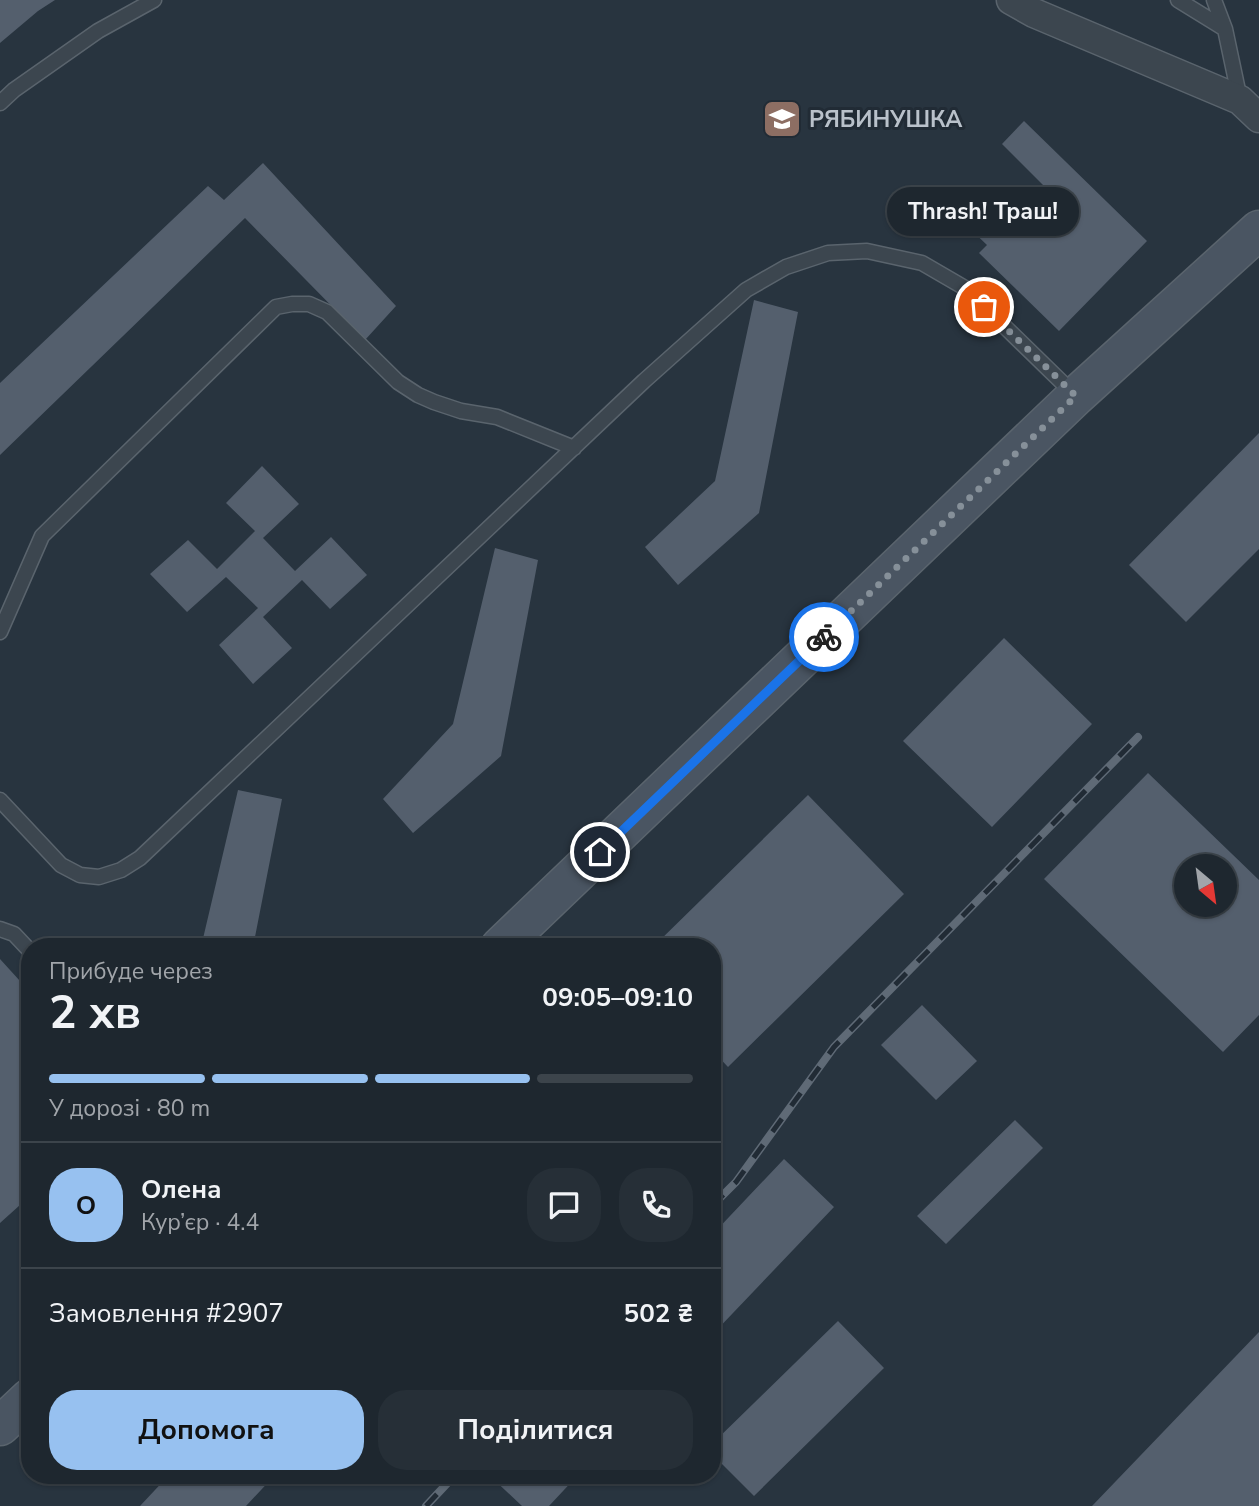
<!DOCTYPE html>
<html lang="uk">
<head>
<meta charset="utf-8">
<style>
	body { margin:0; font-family:"Nunito Sans",sans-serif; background:#262f37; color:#f1f3f6; height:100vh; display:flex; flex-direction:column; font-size:26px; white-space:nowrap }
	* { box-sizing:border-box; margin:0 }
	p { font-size:23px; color:#a1a5aa }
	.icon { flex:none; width:38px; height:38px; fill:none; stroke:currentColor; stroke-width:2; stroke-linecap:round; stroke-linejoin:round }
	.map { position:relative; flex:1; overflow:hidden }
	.drawer { position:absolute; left:21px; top:938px; width:700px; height:546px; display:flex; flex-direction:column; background:#1e272f; border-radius:28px; box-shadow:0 2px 5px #0004,0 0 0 2px #3c444b }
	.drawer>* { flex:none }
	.needle { width:46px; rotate:151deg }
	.controls { position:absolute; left:1174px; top:854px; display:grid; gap:14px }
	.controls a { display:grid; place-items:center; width:63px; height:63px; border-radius:50%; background:#1e272f; box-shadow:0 2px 5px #0004,0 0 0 2px #3c444b; font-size:35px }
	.pin { position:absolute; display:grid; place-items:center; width:60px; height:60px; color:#fff; margin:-30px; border:4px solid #fff; border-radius:50%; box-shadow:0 2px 7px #0007 }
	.courier { position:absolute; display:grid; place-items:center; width:70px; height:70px; margin:-35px; border:5px solid #1a73e8; border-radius:50%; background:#fff; color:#222; box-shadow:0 2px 9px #0007 }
	.bubble { position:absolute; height:49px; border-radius:24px; background:#1e272f; box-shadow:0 2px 5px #0004,0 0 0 2px #3c444b; font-size:23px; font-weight:700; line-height:49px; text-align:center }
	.head em { font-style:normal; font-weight:700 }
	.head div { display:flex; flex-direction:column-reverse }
	.head { display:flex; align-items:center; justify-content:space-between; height:119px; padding:0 28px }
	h1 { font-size:46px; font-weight:700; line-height:52px }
	.bar { display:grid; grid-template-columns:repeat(4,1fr); gap:10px 7px; align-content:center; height:84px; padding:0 28px }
	.bar i { height:9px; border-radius:5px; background:#3c444b }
	.bar .active { background:#97c1f0 }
	.bar p { grid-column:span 4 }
	.line { display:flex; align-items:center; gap:18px; padding:0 28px; border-top:2px solid #3c444b }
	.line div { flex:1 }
	.round { display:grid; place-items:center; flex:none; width:74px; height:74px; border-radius:28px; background:#262f37 }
	.button { display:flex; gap:14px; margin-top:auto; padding:14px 28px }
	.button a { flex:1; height:80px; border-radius:28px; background:#97c1f0; color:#111; font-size:28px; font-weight:700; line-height:80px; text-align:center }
	.button a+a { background:#262f37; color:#f1f3f6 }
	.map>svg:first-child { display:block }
	.building { fill:#545f6d; fill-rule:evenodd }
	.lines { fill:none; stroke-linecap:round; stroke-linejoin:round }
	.lane-casing { stroke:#5a646d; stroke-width:17 }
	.street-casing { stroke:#5a646d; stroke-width:31 }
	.secondary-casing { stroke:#5a646d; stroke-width:41 }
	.lane { stroke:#3c464f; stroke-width:14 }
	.street { stroke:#3c464f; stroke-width:28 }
	.secondary { stroke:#4a5562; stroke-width:38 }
	.rail-casing { stroke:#5f6a76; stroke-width:8 }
	.rail { stroke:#212b35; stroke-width:5; stroke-dasharray:16; stroke-linecap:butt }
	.done { stroke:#869099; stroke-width:7; stroke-dasharray:0 12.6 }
	.route { stroke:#1a73e8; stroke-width:9 }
	.labels { text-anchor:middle; stroke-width:6; stroke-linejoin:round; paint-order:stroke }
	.poi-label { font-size:23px; font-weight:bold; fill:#b9c1ca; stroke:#212b35; text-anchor:start }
</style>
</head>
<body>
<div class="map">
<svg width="1259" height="1506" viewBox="0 0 1259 1506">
	<rect width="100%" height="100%" fill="#28343f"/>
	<path class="building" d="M 0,0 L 55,0 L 38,11 L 0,43 Z
		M 1024,121 L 1147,241 L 1059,331 L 979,253 L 987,245 L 966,225 L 1002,189 L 1021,208 L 1043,185 L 1002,144 Z
		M 263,163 L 396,306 L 365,340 L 245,218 L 0,455 L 0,383 L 208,186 L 224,200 Z
		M 754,300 L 798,312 L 759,513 L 678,585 L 645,547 L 715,481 Z
		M 1259,433 L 1259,549 L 1186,622 L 1129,565 Z
		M 262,466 L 299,504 L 263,538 L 295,571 L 331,537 L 367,575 L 330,609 L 302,580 L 263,617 L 292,648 L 253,684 L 219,645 L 258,608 L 226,577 L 187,612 L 150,574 L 188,540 L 217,569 L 255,531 L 226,503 Z
		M 495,548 L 538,560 L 501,756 L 413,833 L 383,799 L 453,724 Z
		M 1004,638 L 1092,724 L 992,827 L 903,741 Z
		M 1148,773 L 1259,880 L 1259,1015 L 1223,1052 L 1044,879 ZM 1186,866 L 1225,866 L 1225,905 L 1186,905 Z
		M 238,790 L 282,799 L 253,947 L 201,947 Z
		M 808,795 L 904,894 L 728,1067 L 712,1050 L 712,947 L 653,947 Z
		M 0,959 L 30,992 L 30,1196 L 0,1223 Z
		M 922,1005 L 977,1061 L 936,1100 L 881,1045 Z
		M 1015,1120 L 1043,1148 L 946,1244 L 917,1216 Z
		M 784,1159 L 834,1207 L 712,1335 L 712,1235 Z
		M 838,1321 L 884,1368 L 754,1496 L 712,1454 L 712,1444 Z
		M 1259,1332 L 1259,1506 L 1092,1506 Z
		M 169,1475 L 275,1475 L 246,1506 L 140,1506 Z
		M 489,1475 L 578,1475 L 549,1506 L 522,1506 Z"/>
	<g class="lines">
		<defs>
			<path id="lane" d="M 1178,0 L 1225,29
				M 1214,0 L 1225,29 L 1240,100
				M 0,103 L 14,90 L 98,31 L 154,0
				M 0,632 L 42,536 L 276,307 L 292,304 L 309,304 L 327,312 L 398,382 L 418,395 L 434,402 L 461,411 L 497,417 L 574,448
				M 0,800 L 61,865 L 80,875 L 99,877 L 121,870 L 140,858 L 644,381 L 746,290 L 786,267 L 828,253 L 867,251 L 922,263 L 965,288 L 1075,395
				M 0,929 L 14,934 L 30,951"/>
			<path id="street" d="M 1011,0 L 1034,13 L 1240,100 L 1259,118"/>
			<path id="secondary" d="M 500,947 L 1076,396 L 1259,230
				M 0,1426 L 30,1398"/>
		</defs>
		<use href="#lane" class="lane-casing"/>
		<use href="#street" class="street-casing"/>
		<use href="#secondary" class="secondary-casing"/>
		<use href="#lane" class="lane"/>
		<use href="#street" class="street"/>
		<use href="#secondary" class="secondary"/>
		<defs>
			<path id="rail" d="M 712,1206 L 736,1182 L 834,1047 L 1138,737
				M 426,1506 L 455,1475"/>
		</defs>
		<use href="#rail" class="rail-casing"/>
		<use href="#rail" class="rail"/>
	</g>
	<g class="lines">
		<path class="done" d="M 824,637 L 1076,396 L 984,307"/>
		<path class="route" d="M 600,852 L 824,637"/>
	</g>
	<defs>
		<symbol id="school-square" viewBox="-11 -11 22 22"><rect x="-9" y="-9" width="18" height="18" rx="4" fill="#8d6e63" stroke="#212b35"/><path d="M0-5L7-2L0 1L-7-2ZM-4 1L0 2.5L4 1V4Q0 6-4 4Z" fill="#fff"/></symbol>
	</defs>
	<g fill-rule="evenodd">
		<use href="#school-square" x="760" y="97" width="44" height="44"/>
	</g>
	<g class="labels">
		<g class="poi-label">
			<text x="809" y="127">РЯБИНУШКА</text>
		</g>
	</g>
</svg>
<div class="controls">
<a><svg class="needle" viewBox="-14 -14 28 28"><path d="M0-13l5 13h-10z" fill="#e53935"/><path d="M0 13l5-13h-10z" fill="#a1a5aa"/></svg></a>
</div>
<div class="pin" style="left:984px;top:307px;background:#ea580c"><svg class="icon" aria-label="bag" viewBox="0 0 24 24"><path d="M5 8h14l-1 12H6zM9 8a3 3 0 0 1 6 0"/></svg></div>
<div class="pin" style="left:600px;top:852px;background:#1f2937"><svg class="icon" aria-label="home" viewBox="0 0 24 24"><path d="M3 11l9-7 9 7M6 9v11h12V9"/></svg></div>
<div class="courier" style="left:824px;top:637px"><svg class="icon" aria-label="bike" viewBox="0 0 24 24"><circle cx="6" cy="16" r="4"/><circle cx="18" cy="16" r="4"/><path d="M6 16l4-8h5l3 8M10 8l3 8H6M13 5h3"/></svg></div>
<div class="bubble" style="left:887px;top:187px;width:192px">Thrash! Траш!</div>
<section class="drawer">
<div class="head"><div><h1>2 хв</h1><p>Прибуде через</p></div><em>09:05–09:10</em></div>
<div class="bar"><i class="active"></i><i class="active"></i><i class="active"></i><i></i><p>У дорозі · 80 m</p></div>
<div class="line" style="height:126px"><b class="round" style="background:#97c1f0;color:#111">О</b><div><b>Олена</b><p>Кур’єр · 4.4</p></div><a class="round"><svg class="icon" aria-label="chat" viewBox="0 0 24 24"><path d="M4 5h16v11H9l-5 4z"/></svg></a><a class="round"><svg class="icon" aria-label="phone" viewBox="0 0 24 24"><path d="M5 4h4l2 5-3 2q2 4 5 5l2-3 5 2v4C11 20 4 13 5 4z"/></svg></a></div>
<div class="line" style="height:91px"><div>Замовлення #2907</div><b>502 ₴</b></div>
<div class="button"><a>Допомога</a><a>Поділитися</a></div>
</section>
</div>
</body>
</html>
